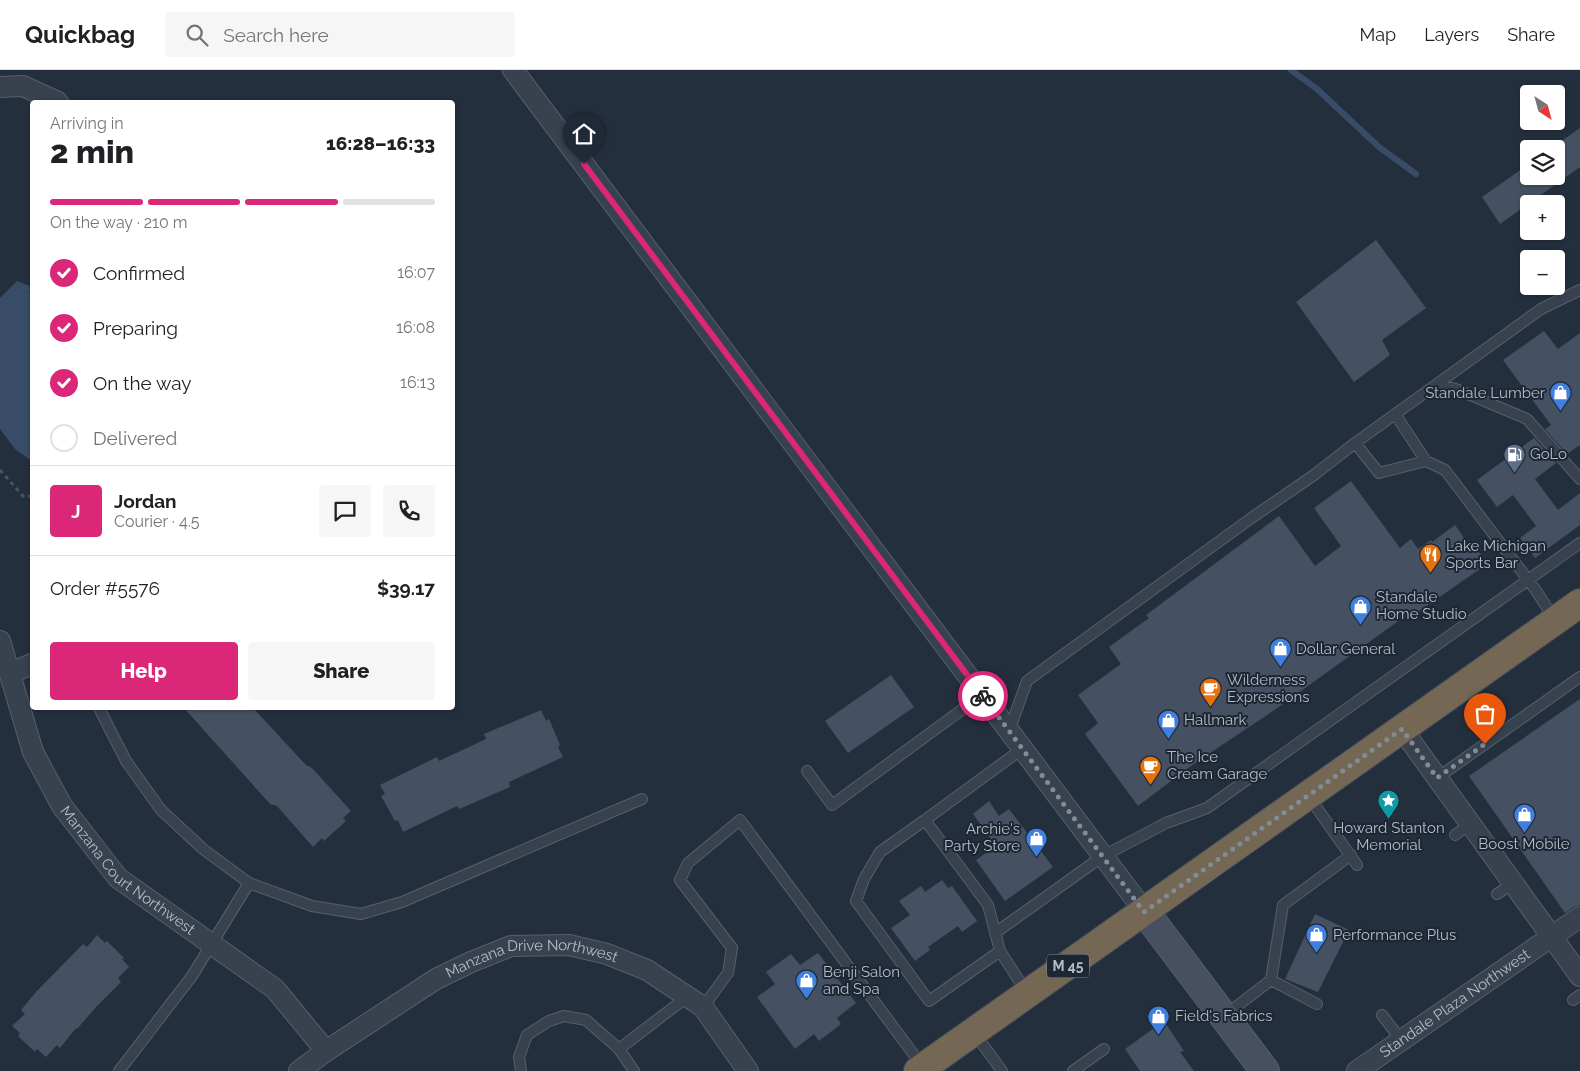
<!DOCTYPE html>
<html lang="en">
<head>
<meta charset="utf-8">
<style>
	body { margin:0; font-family:Raleway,sans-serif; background:#f6f6f6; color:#202124; height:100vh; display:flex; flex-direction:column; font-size:19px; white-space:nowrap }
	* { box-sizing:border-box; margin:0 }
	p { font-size:16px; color:#757577 }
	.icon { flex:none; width:28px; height:28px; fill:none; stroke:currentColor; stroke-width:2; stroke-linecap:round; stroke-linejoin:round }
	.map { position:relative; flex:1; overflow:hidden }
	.drawer { position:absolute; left:30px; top:30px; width:425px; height:610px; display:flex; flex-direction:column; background:#fff; border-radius:5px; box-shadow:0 1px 4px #0004 }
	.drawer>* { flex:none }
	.needle { width:32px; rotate:144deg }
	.fabs { position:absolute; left:1520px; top:15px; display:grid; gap:10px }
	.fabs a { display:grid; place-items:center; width:45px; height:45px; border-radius:5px; background:#fff; box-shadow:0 1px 4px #0004; font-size:25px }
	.pin { position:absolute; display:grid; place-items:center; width:42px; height:42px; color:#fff; margin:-51px -21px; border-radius:50% 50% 50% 0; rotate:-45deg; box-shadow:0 0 5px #0007 }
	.pin .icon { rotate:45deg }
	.courier { position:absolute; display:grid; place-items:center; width:50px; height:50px; margin:-25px; border:4px solid #db2777; border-radius:50%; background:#fff; color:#222; box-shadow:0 1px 6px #0007 }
	.summary em { font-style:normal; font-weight:800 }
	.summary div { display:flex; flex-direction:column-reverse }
	.summary { display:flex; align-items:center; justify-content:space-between; height:85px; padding:0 20px }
	h1 { font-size:32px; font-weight:800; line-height:38px }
	.bar { display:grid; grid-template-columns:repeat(4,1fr); gap:8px 5px; align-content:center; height:60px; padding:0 20px }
	.bar i { height:6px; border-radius:4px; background:#e0e0e0 }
	.bar .selected { background:#db2777 }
	.bar p { grid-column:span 4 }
	.line { display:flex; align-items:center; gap:12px; padding:0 20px; border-top:1px solid #e0e0e0 }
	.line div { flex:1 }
	.round { display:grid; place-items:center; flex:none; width:52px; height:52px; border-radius:5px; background:#f6f6f6 }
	ol { padding:0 20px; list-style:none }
	li { display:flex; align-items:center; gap:15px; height:55px }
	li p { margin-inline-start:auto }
	li .icon { padding:5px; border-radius:50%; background:#db2777; color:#fff; stroke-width:4 }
	li:last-child { color:#757577 }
	li i { width:28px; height:28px; border:2px solid #e0e0e0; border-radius:50% }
	.cta { display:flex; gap:10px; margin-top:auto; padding:10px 20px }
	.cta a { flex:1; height:58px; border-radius:5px; background:#db2777; color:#fff; font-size:20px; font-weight:800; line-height:58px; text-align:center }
	.cta a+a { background:#f6f6f6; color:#202124 }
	header { display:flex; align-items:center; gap:30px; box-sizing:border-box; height:70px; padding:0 25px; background:#fff; border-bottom:1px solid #e0e0e0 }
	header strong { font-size:24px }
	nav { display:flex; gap:28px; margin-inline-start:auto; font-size:18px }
	.search { width:350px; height:45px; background:#f6f6f6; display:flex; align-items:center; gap:12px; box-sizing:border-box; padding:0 18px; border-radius:5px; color:#757577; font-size:19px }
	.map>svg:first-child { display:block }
	.water { fill:#394c67 }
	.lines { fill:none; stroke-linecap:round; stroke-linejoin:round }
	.stream { stroke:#394c67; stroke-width:6 }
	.building { fill:#455162 }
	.lane-casing { stroke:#565f6c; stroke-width:12 }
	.street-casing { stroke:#565f6c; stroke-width:22 }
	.secondary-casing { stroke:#565f6c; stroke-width:30 }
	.highway-casing { stroke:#434c59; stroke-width:30 }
	.path { stroke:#44595c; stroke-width:3; stroke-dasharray:4 4; stroke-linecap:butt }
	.lane { stroke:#38414e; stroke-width:10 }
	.street { stroke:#38414e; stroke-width:20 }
	.secondary { stroke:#465061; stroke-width:28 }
	.highway { stroke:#746855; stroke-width:28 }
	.done { stroke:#828b98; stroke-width:5; stroke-dasharray:0 9 }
	.route { stroke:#db2777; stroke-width:6 }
	.labels { text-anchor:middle; stroke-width:4; stroke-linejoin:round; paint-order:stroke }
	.shield { fill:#1d2633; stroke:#878f9c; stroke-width:1 }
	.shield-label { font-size:14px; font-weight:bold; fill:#b4bcc9 }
	.poi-label { font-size:15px; fill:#b4bcc9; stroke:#1d2633; text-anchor:start }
	.street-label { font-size:15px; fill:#b4bcc9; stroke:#1d2633 }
</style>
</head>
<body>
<header>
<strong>Quickbag</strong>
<div class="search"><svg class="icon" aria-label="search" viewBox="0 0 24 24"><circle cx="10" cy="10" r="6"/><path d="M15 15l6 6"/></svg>Search here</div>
<nav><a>Map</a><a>Layers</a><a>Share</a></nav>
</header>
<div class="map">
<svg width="1580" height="1001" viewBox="0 0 1580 1001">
	<rect width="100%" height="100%" fill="#242f3e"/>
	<path class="water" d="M 17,211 L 32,217 L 29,221 L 32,228 L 32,391 L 15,379 L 0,359 L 0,228 Z"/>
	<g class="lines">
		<path class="stream" d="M 1291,0 L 1317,19 L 1379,77 L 1416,104"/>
	</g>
	<path class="building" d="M 1580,58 L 1580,97 L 1500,154 L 1482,127 L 1529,94 L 1529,106 L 1556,106 L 1556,79 L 1550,79 Z
		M 1376,170 L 1426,238 L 1382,270 L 1390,285 L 1354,312 L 1296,232 Z
		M 1544,261 L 1558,279 L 1580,263 L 1580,375 L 1567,384 L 1545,359 L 1551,355 L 1503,290 Z
		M 1534,368 L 1556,393 L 1535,409 L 1558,440 L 1580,423 L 1580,455 L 1535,488 L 1520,468 L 1536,456 L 1513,425 L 1497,437 L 1477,410 Z
		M 1351,411 L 1400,478 L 1411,469 L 1418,479 L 1431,470 L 1432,472 L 1455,455 L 1473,481 L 1476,478 L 1487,494 L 1418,542 L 1415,539 L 1276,639 L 1195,693 L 1138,736 L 1085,664 L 1098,653 L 1078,625 L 1121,594 L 1109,577 L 1149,548 L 1146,545 L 1279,446 L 1315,496 L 1341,476 L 1314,438 Z
		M 891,605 L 914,637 L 848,683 L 825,651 Z
		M 1580,629 L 1580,835 L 1574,837 L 1565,843 L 1469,706 Z
		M 184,638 L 253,638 L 306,695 L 312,698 L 351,741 L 343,748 L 346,751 L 324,771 L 322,768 L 313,777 L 277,736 L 270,734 Z
		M 541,640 L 546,651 L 549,649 L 560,675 L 558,677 L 563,687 L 509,712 L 510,717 L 459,739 L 457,736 L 403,762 L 398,750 L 395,751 L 381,726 L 385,724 L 380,715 L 437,687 L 439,691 L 486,669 L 484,664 Z
		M 989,731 L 999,746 L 1009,739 L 1053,797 L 1005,831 L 976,790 L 996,776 L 973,744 Z
		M 942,810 L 948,818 L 952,816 L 977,851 L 962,862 L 958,856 L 928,877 L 930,880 L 915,891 L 891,858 L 910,845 L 899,831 L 921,816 L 925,822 Z
		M 1315,844 L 1349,860 L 1318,922 L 1285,909 Z
		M 97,865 L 105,873 L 107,871 L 124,888 L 122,889 L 129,897 L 118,908 L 121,912 L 97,936 L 77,959 L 76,958 L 60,978 L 57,975 L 46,987 L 37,979 L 35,982 L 18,966 L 20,963 L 12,956 L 25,944 L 21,940 L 36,922 L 83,874 L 87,877 Z
		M 818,883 L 856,933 L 837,948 L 841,954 L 819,971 L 814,964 L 795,979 L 757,927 L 775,914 L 766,902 L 791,884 L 800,895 Z
		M 1164,951 L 1184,981 L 1180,982 L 1194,1001 L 1140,1001 L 1125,979 Z"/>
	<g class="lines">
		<defs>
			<path id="lane" d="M 1436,315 L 1456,319 L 1527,349 L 1580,409
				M 1395,344 L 1426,391
				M 1355,373 L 1379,403 L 1426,391 L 1445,400 L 1535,519 L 1555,550
				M 99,638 L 126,691 L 161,740 L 203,779 L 249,813 L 312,836 L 361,844 L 402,832 L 642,729
				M 1009,661 L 1027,611 L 1250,449 L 1314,405 L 1355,373 L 1541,239 L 1580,220
				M 1022,679 L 925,750 L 988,835 L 1000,881 L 1027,923
				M 807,701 L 832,735 L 982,625
				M 1437,708 L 1580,607
				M 1309,727 L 1357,795
				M 925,750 L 880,782 L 864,809 L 856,831 L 929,931 L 1000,881
				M 1455,765 L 1470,754
				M 1497,824 L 1513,813
				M 995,863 L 1103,786 L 1166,753 L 1207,738 L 1580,473
				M 1573,930 L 1580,925
				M 1317,934 L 1271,910 L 1283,835 L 1351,785
				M 703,937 L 728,903 L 732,878 L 680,810 L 688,793 L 740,750 L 923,997
				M 1382,945 L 1402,971
				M 1224,946 L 1271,910
				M 975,964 L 1002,1001
				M 619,979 L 634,1001
				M 119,1001 L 192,906 L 249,813
				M 521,1001 L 519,987 L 527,965 L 549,951 L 564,946 L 586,950 L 619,979 L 687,927
				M 1073,1001 L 1104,979"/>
			<g id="street">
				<path d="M 513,0 L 1145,842"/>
				<path d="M 0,17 L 23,16 L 58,32"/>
				<path id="s1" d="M 0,571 L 33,682 L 62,736 L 118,808 L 275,919 L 326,981"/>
				<path d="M 10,603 L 32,594"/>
				<path d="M 1402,659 L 1580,906"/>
				<path id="s2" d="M 299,1001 L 326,981 L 436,909 L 471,892 L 511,876 L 569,875 L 607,884 L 647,900 L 703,937 L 748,1001"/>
				<path id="s3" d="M 1357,1001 L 1580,847"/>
			</g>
			<path id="secondary" d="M 1145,842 L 1265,1001"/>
			<path id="highway" d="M 918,1001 L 1580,533"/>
		</defs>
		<use href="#lane" class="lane-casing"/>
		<use href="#street" class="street-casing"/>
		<use href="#secondary" class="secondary-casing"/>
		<use href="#highway" class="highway-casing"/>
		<path class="path" d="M 0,400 L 24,427 L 32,426"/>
		<use href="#lane" class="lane"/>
		<use href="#street" class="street"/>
		<use href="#secondary" class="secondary"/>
		<use href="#highway" class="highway"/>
	</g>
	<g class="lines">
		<path class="done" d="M 983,626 L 1144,842 L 1402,659 L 1437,708 L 1485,674"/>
		<path class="route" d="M 584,94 L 983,626"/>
	</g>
	<defs>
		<symbol id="shop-pin" viewBox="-11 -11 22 30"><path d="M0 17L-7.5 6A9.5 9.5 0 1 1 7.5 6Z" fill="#3f7fe0" stroke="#1d2633"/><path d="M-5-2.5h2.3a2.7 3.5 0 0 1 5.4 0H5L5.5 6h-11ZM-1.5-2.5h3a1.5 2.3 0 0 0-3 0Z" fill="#fff"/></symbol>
		<symbol id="fuel-pin" viewBox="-11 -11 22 30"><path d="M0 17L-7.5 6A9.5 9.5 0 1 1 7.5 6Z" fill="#5c6f8a" stroke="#1d2633"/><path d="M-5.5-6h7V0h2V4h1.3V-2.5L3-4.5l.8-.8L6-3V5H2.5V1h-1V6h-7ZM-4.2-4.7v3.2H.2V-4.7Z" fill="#fff"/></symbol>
		<symbol id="restaurant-pin" viewBox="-11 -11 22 30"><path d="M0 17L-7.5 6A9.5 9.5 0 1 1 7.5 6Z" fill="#e8710a" stroke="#1d2633"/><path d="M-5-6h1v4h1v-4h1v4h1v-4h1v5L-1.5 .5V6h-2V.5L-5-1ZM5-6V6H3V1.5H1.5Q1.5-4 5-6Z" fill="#fff"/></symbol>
		<symbol id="cafe-pin" viewBox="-11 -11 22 30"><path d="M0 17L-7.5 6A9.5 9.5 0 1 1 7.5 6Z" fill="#e8710a" stroke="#1d2633"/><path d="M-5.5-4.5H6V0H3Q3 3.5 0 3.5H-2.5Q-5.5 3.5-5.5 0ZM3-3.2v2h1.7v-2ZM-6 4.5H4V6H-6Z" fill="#fff"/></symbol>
		<symbol id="sight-pin" viewBox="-11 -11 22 30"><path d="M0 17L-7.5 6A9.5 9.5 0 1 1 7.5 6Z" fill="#0f9aa8" stroke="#1d2633"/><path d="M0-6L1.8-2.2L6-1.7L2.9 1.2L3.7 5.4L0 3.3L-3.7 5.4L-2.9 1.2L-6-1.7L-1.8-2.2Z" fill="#fff"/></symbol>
	</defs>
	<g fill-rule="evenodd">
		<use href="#shop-pin" x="1548" y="310" width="25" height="34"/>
		<use href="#fuel-pin" x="1502" y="372" width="25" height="34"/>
		<use href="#restaurant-pin" x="1418" y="472" width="25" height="34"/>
		<use href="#shop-pin" x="1348" y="524" width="25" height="34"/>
		<use href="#shop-pin" x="1268" y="566" width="25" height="34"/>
		<use href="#cafe-pin" x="1198" y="606" width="25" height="34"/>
		<use href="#shop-pin" x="1156" y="638" width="25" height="34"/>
		<use href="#cafe-pin" x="1138" y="684" width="25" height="34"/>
		<use href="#sight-pin" x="1376" y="718" width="25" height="34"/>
		<use href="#shop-pin" x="1512" y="732" width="25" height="34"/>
		<use href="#shop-pin" x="1024" y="756" width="25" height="34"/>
		<use href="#shop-pin" x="1304" y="852" width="25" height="34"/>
		<use href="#shop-pin" x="794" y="898" width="25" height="34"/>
		<use href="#shop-pin" x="1146" y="934" width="25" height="34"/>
	</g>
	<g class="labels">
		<rect class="shield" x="1047" y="884.5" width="42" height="23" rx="4"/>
		<g class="shield-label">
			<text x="1068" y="901">M 45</text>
		</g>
		<g class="poi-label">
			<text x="1545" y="328" text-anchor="end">Standale Lumber</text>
			<text x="1530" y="389">GoLo</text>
			<text x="1446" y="481">Lake Michigan<tspan x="1446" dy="17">Sports Bar</tspan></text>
			<text x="1376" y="532">Standale<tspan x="1376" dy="17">Home Studio</tspan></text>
			<text x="1296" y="584">Dollar General</text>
			<text x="1227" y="615">Wilderness<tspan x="1227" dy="17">Expressions</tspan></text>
			<text x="1184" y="655">Hallmark</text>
			<text x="1167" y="692">The Ice<tspan x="1167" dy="17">Cream Garage</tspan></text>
			<text x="1389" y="763" text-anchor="middle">Howard Stanton<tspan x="1389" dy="17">Memorial</tspan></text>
			<text x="1020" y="764" text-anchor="end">Archie's<tspan x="1020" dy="17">Party Store</tspan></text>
			<text x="1524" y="779" text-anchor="middle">Boost Mobile</text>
			<text x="1333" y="870">Performance Plus</text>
			<text x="823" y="907">Benji Salon<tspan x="823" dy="17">and Spa</tspan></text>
			<text x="1175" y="951">Field's Fabrics</text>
		</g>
		<g class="street-label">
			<text dy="5" stroke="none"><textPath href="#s1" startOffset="270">Manzana Court Northwest</textPath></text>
			<text dy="5" stroke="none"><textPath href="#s2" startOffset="266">Manzana Drive Northwest</textPath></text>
			<text dy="5" stroke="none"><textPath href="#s3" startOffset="119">Standale Plaza Northwest</textPath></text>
		</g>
	</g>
</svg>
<div class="fabs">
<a><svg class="needle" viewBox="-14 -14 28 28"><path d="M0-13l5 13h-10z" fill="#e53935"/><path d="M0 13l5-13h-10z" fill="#757577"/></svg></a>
<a><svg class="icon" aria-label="layers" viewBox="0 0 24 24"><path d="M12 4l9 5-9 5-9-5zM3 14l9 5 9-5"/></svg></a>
<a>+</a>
<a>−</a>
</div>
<div class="pin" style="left:1485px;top:674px;background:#ea580c"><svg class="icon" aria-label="bag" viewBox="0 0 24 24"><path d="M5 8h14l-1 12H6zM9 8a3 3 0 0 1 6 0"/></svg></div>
<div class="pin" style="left:584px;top:94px;background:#1f2937"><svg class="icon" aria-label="home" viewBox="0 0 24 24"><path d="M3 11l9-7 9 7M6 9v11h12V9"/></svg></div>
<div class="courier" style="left:983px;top:626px"><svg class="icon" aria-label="bike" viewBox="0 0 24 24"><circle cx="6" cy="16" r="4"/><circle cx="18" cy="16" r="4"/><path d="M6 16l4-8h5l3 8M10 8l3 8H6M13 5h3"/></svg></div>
<section class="drawer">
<div class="summary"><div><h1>2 min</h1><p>Arriving in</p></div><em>16:28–16:33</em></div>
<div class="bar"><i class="selected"></i><i class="selected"></i><i class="selected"></i><i></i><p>On the way · 210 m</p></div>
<ol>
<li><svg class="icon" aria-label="check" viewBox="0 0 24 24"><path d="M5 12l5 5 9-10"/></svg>Confirmed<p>16:07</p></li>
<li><svg class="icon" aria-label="check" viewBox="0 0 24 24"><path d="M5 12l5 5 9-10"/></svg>Preparing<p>16:08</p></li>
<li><svg class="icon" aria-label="check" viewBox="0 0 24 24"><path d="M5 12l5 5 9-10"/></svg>On the way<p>16:13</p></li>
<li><i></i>Delivered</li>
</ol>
<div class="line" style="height:90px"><b class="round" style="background:#db2777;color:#fff">J</b><div><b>Jordan</b><p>Courier · 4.5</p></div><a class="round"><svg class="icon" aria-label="chat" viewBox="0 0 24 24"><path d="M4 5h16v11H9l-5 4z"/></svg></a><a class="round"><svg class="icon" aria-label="phone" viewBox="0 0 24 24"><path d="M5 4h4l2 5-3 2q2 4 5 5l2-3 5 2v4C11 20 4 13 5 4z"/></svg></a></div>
<div class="line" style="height:65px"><div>Order #5576</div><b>$39.17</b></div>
<div class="cta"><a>Help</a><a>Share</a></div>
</section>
</div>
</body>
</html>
